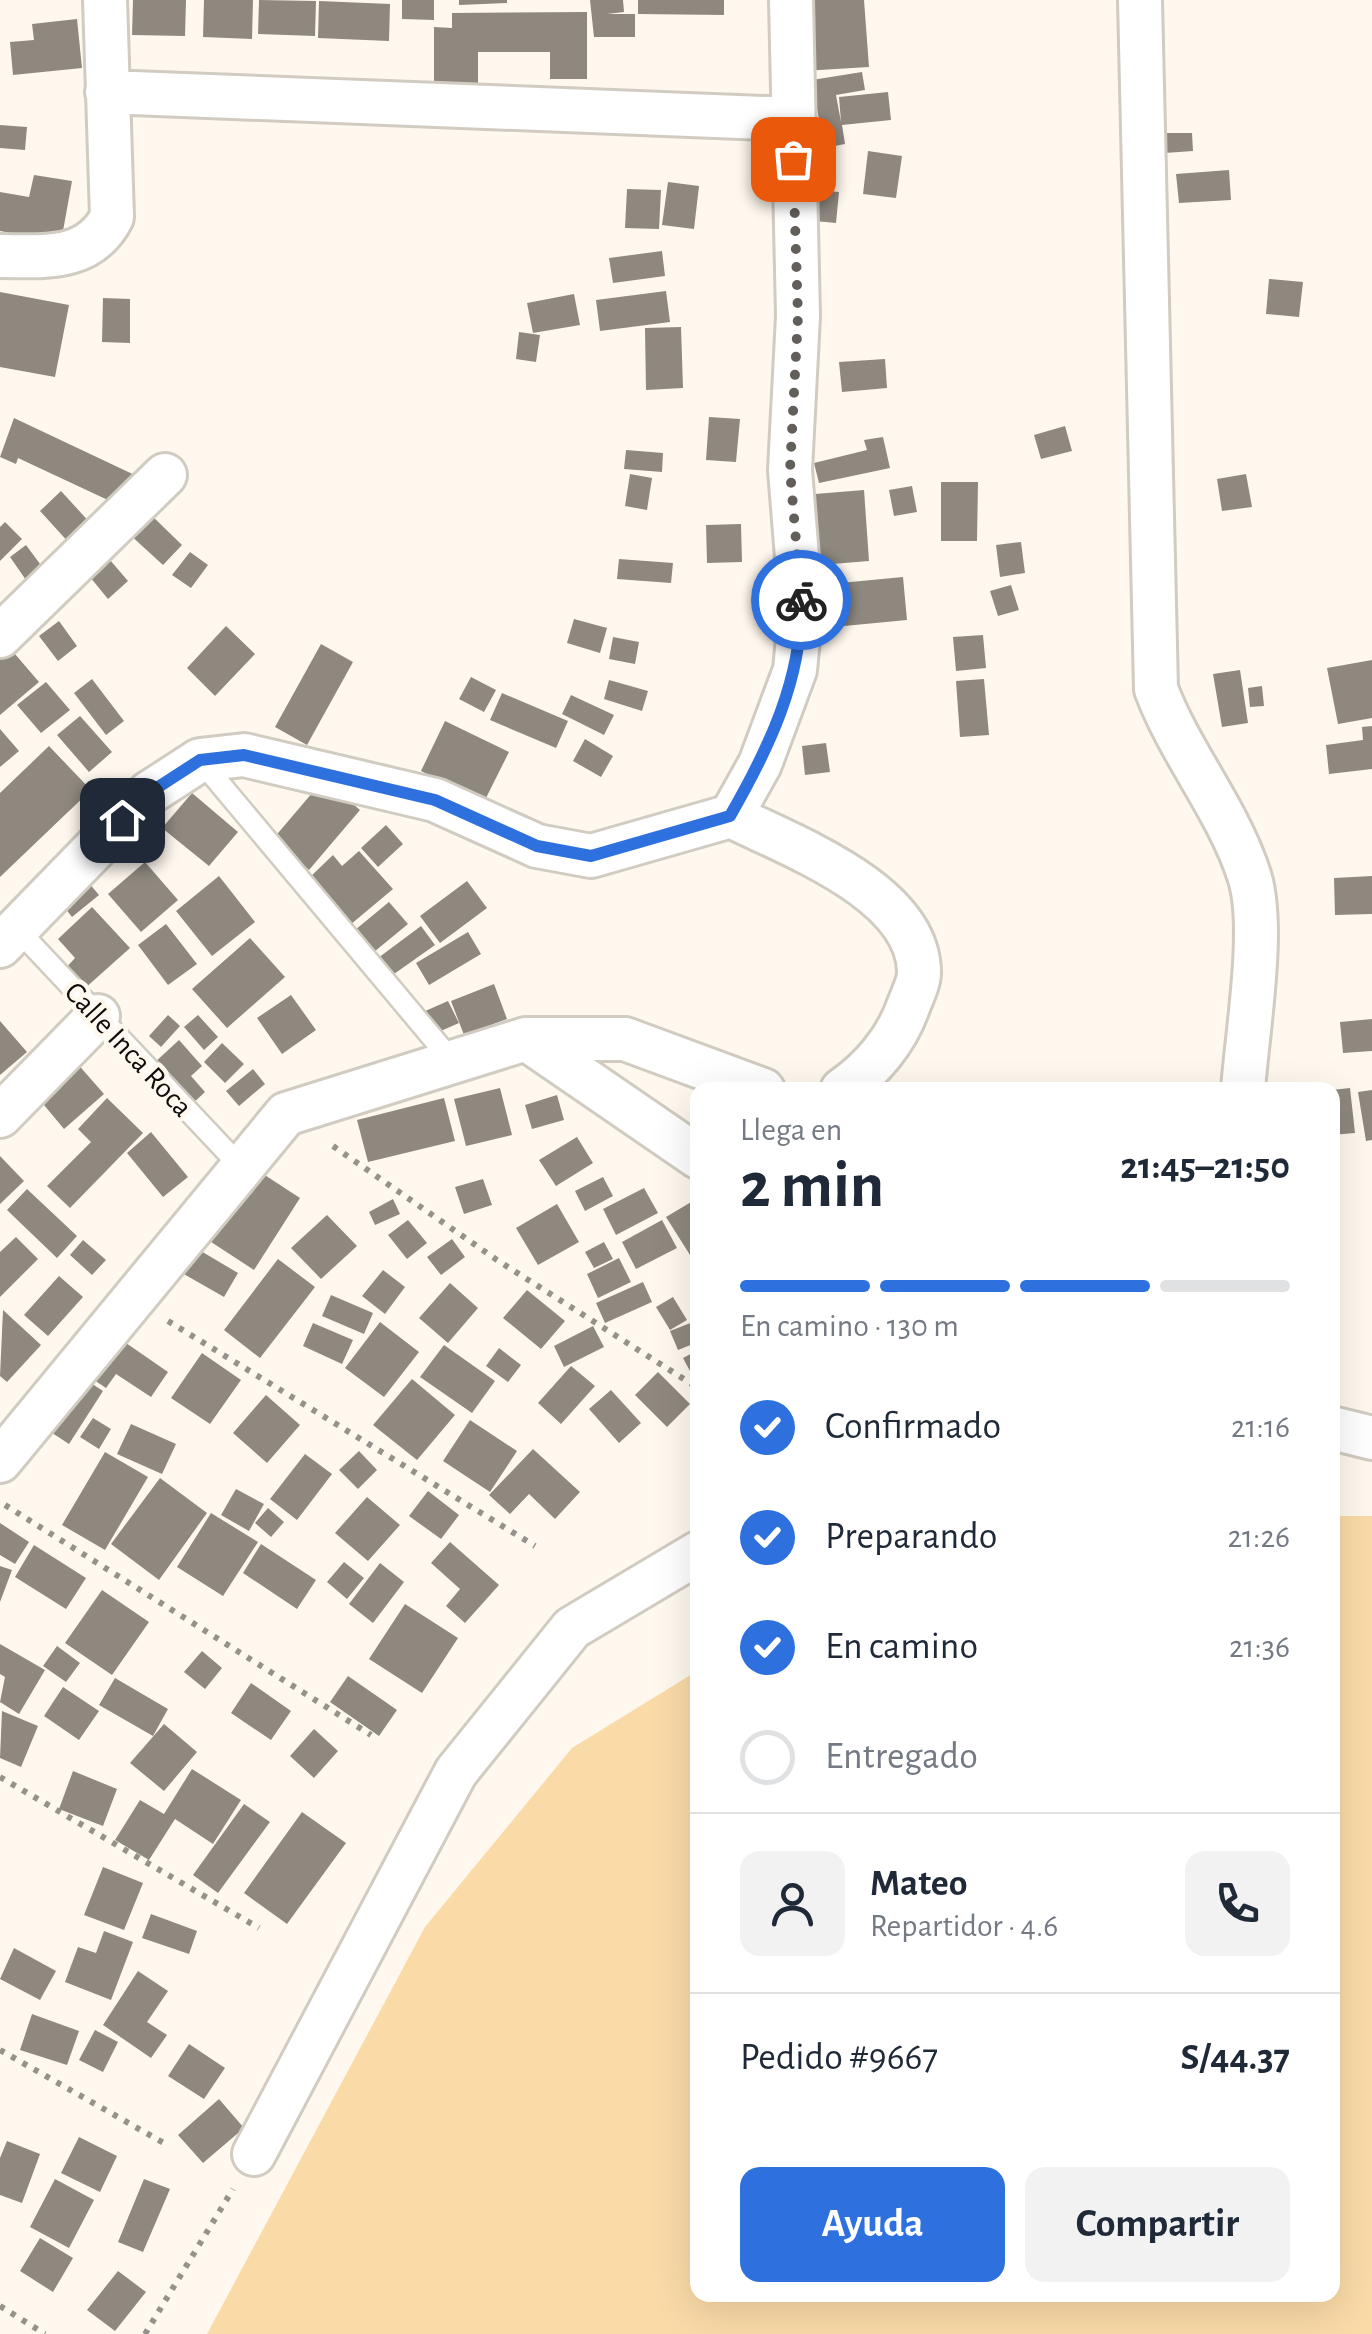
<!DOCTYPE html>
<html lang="es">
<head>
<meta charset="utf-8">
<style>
	body { margin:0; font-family:"Alegreya Sans",sans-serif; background:#f2f2f3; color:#1f2937; height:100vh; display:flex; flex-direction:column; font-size:38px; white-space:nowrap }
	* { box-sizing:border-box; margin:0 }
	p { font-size:32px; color:#747a83 }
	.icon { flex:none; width:55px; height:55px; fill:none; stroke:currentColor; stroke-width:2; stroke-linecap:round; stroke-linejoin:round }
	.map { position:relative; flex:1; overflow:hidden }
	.panel { position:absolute; left:690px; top:1082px; width:650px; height:1220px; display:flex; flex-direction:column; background:#fff; border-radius:20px; box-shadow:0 10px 40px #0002 }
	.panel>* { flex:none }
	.pin { position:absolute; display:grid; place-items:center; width:85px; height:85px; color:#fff; margin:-42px; border-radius:20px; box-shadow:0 5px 15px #0006 }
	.courier { position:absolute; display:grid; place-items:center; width:100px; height:100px; margin:-50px; border:8px solid #2e71de; border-radius:50%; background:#fff; color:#222; box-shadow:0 2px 12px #0007 }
	.headline em { font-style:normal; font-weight:700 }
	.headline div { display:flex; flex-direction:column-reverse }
	.headline { display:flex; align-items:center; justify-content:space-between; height:170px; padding:0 50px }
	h1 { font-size:65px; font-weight:700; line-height:75px }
	.bar { display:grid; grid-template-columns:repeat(4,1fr); gap:15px 10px; align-content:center; height:120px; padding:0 50px }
	.bar i { height:12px; border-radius:8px; background:#e0e1e3 }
	.bar .selected { background:#2e71de }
	.bar p { grid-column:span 4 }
	.line { display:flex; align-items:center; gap:25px; padding:0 50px; border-top:2px solid #e0e1e3 }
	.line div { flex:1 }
	.round { display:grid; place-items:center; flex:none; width:105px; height:105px; border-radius:20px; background:#f2f2f3 }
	ol { padding:0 50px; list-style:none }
	li { display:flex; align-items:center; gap:30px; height:110px }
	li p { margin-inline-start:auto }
	li .icon { padding:10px; border-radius:50%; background:#2e71de; color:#fff; stroke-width:4 }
	li:last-child { color:#747a83 }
	li i { width:55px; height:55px; border:5px solid #e0e1e3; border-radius:50% }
	.cta { display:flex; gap:20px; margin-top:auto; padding:20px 50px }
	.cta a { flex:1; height:115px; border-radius:20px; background:#2e71de; color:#fff; font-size:40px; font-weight:700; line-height:115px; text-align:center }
	.cta a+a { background:#f2f2f3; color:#1f2937 }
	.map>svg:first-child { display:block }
	.green { fill:#fadaa7 }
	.building { fill:#8e887f }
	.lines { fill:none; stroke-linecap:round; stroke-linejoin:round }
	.lane-casing { stroke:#d1cbc1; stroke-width:25 }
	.street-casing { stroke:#d1cbc1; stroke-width:48 }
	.path { stroke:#96918b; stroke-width:6; stroke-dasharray:5 8; stroke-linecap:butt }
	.lane { stroke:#fff; stroke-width:20 }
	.street { stroke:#fff; stroke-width:42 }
	.done { stroke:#625f5a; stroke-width:10; stroke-dasharray:0 18 }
	.route { stroke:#2e71de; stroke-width:12 }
	.labels { text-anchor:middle; stroke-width:9; stroke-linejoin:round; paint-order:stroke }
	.street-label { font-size:30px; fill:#0e0c09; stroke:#fff8ef }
</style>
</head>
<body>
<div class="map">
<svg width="1372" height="2334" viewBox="0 0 1372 2334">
	<rect width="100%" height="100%" fill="#fff8ef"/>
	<path class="green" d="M 1333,1516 L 1372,1516 L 1372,2334 L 207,2334 L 425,1927 L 572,1748 L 697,1671 L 698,2295 L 1332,2295 Z"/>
	<path class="building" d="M 133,0 L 186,0 L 185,36 L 132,35 Z
		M 204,0 L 253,0 L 252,39 L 203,37 Z
		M 259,0 L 316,1 L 315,36 L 258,34 Z
		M 402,0 L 434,0 L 434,20 L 402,19 Z
		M 459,0 L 507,0 L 507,3 L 459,5 Z
		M 590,0 L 623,0 L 624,12 L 607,14 L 635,14 L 635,37 L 594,37 Z
		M 638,0 L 724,0 L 724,15 L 638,14 Z
		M 798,0 L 864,0 L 869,67 L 803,71 Z
		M 319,1 L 390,4 L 389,41 L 318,38 Z
		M 587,12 L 587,79 L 550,79 L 550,52 L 478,52 L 478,96 L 434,96 L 434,27 L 452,28 L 452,13 Z
		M 77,19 L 82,68 L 13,75 L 10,42 L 34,40 L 32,24 Z
		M 862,72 L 865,90 L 836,95 L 841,122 L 839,97 L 888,92 L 891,120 L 842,125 L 845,144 L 824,148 L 812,80 Z
		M 0,125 L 27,127 L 25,150 L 0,148 Z
		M 1165,133 L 1192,133 L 1193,151 L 1165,153 Z
		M 868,151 L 902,156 L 896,198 L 863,194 Z
		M 1229,170 L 1231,200 L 1179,203 L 1176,174 Z
		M 34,175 L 72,181 L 61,242 L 0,231 L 0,192 L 29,197 Z
		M 668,182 L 699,186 L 694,229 L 662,225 Z
		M 627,189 L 661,190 L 659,229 L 625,228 Z
		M 819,190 L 839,192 L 836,223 L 815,221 Z
		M 662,251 L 665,276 L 613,283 L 609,258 Z
		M 1269,279 L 1303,282 L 1299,317 L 1266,314 Z
		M 666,291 L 670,322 L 600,331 L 596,300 Z
		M 0,292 L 69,305 L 55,377 L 0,367 Z
		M 574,294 L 580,325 L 533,333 L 527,303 Z
		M 103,298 L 130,299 L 130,343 L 102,342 Z
		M 681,327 L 683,388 L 646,390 L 645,328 Z
		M 519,332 L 540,335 L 536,362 L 516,359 Z
		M 885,359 L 887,388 L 842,392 L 839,362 Z
		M 709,417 L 740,419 L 736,462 L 706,460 Z
		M 14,418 L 141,478 L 127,509 L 18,458 L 16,464 L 0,457 Z
		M 1065,426 L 1072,451 L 1041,459 L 1034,435 Z
		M 883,437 L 890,468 L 819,483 L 814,463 L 867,450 L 864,440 Z
		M 626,450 L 663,453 L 662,472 L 624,469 Z
		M 630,474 L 652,478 L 647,510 L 625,506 Z
		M 1246,474 L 1252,507 L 1222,511 L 1217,479 Z
		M 941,482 L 978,482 L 977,541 L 941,541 Z
		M 912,486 L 917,512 L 894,516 L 889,490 Z
		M 864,490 L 869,561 L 820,565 L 815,494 Z
		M 61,491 L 93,526 L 71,545 L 40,511 Z
		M 148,512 L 182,545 L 163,565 L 128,533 Z
		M 5,522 L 22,539 L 0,561 L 0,527 Z
		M 741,524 L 742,562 L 707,563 L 706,525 Z
		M 1021,542 L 1025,573 L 1000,577 L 996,545 Z
		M 26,545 L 43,568 L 26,580 L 10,557 Z
		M 190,552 L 208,565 L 191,588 L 172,575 Z
		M 619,559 L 673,563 L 671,583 L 617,579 Z
		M 110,560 L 128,581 L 108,599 L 90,577 Z
		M 903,577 L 907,620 L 823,628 L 819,585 Z
		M 1011,585 L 1019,610 L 998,616 L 990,591 Z
		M 574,619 L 607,628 L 600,653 L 567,643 Z
		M 59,621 L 77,646 L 58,661 L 39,636 Z
		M 226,626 L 255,654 L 215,696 L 187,668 Z
		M 983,635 L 986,668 L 956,671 L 953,637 Z
		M 613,637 L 639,642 L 635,664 L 609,659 Z
		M 321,644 L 353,662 L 307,745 L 275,727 Z
		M 9,647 L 39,682 L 0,715 L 0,655 Z
		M 1372,660 L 1372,718 L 1338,724 L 1327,668 Z
		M 1240,670 L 1248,723 L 1222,727 L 1213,674 Z
		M 471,677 L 496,690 L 484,712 L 459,699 Z
		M 92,679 L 124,721 L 106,735 L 74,693 Z
		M 984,679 L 989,735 L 960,737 L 956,681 Z
		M 609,680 L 648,691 L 642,711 L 604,699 Z
		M 46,682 L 70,710 L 41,733 L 17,705 Z
		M 1262,686 L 1264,706 L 1250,707 L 1248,688 Z
		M 502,693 L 568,721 L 556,748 L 490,720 Z
		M 571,695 L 614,715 L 604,735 L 562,714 Z
		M 80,716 L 112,752 L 89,772 L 57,735 Z
		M 445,721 L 509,752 L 484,802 L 421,771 Z
		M 1372,726 L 1372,769 L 1329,774 L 1326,745 L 1363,740 L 1362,727 Z
		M 0,729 L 19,751 L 0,767 Z
		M 585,739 L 613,756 L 601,777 L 573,761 Z
		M 826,743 L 830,772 L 805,775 L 802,746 Z
		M 49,746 L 91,790 L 0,877 L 0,793 Z
		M 324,779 L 360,810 L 309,870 L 273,839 Z
		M 192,793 L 238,832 L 209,866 L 162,828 Z
		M 386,825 L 403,844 L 378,867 L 361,848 Z
		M 359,851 L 393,889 L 350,925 L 308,879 L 333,855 L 342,866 Z
		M 145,862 L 178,900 L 141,932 L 108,894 Z
		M 83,876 L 99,895 L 72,917 L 57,898 Z
		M 219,876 L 255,922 L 212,956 L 176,911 Z
		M 1372,876 L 1372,914 L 1335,915 L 1334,878 Z
		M 467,881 L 487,908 L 440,943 L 420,916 Z
		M 389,902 L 408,924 L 374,952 L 355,930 Z
		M 92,907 L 130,948 L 83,990 L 64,970 L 75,958 L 58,939 Z
		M 166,924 L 197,964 L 168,985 L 138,945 Z
		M 421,926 L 435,945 L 387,979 L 374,961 Z
		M 468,932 L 481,954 L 429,985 L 416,963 Z
		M 250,938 L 285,977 L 227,1028 L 192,989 Z
		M 494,984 L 507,1019 L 464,1035 L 451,1001 Z
		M 291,995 L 316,1030 L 282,1054 L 257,1018 Z
		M 448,1001 L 459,1023 L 434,1034 L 423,1012 Z
		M 168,1015 L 180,1026 L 161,1047 L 149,1036 Z
		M 198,1015 L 218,1037 L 204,1050 L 184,1027 Z
		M 1372,1019 L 1372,1051 L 1343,1053 L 1340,1022 Z
		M 0,1021 L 27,1052 L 0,1075 Z
		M 179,1040 L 202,1066 L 191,1076 L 205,1092 L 190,1106 L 153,1064 Z
		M 222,1043 L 244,1064 L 225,1083 L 204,1062 Z
		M 68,1053 L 104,1094 L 64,1129 L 29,1087 Z
		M 253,1069 L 265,1084 L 239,1106 L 226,1091 Z
		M 500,1088 L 512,1135 L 466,1146 L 454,1099 Z
		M 1350,1088 L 1355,1133 L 1332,1135 L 1332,1090 Z
		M 1372,1090 L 1372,1140 L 1366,1141 L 1358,1092 Z
		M 557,1095 L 564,1120 L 532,1129 L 525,1105 Z
		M 107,1098 L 143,1133 L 70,1208 L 47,1186 L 91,1142 L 78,1129 Z
		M 444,1098 L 455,1141 L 368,1162 L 357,1120 Z
		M 151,1132 L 188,1177 L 163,1197 L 127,1153 Z
		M 577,1137 L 593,1163 L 556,1186 L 539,1160 Z
		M 0,1156 L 24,1181 L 0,1204 Z
		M 251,1166 L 300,1198 L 254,1270 L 205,1238 Z
		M 603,1177 L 613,1196 L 585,1211 L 575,1191 Z
		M 483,1179 L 492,1205 L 464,1214 L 455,1187 Z
		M 644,1188 L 658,1213 L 616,1235 L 603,1209 Z
		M 27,1189 L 77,1236 L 57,1258 L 7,1210 Z
		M 698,1198 L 698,1250 L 690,1255 L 666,1217 Z
		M 393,1199 L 400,1214 L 375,1225 L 369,1212 Z
		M 557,1204 L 579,1242 L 538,1265 L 516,1228 Z
		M 327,1215 L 357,1246 L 321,1279 L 291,1248 Z
		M 408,1220 L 427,1243 L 407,1259 L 388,1235 Z
		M 662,1220 L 677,1248 L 636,1269 L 622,1242 Z
		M 16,1237 L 38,1259 L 0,1297 L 0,1252 Z
		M 452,1239 L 465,1257 L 441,1275 L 427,1257 Z
		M 83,1240 L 106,1260 L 92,1275 L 70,1255 Z
		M 604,1242 L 613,1259 L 594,1268 L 585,1252 Z
		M 189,1244 L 238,1273 L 224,1297 L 175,1269 Z
		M 619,1258 L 631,1282 L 598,1298 L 587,1274 Z
		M 278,1259 L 315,1287 L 260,1358 L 224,1330 Z
		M 383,1270 L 405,1287 L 385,1314 L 362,1296 Z
		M 59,1276 L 83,1297 L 48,1336 L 24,1315 Z
		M 643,1282 L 652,1302 L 605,1323 L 596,1303 Z
		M 450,1283 L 478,1308 L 448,1343 L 419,1318 Z
		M 527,1290 L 565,1321 L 541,1349 L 503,1318 Z
		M 331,1295 L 373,1313 L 364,1334 L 322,1316 Z
		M 673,1297 L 687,1320 L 670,1330 L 656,1307 Z
		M 3,1310 L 41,1345 L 7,1382 L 0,1376 Z
		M 698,1320 L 698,1342 L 678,1350 L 670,1331 Z
		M 380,1322 L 419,1352 L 384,1397 L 345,1368 Z
		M 313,1323 L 353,1340 L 342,1364 L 303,1346 Z
		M 593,1326 L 604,1347 L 564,1367 L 554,1346 Z
		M 113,1334 L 168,1372 L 151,1397 L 116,1374 L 106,1388 L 85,1374 Z
		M 444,1345 L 495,1381 L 472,1413 L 420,1377 Z
		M 499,1348 L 521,1365 L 508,1382 L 486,1366 Z
		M 698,1350 L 698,1386 L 683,1358 Z
		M 202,1353 L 241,1380 L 210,1424 L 171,1398 Z
		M 571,1366 L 595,1386 L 561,1424 L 538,1403 Z
		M 74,1372 L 103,1391 L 69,1444 L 40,1425 Z
		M 658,1372 L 690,1404 L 667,1427 L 635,1395 Z
		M 412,1379 L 455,1415 L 417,1460 L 373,1425 Z
		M 611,1390 L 641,1423 L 619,1443 L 589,1409 Z
		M 266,1395 L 300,1425 L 267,1463 L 233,1433 Z
		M 93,1418 L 111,1429 L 99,1449 L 80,1437 Z
		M 470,1420 L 517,1451 L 490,1492 L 443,1461 Z
		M 131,1424 L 176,1444 L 162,1474 L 117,1454 Z
		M 533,1449 L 580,1492 L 555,1519 L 529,1494 L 510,1514 L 489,1495 Z
		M 359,1451 L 377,1470 L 358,1489 L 339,1470 Z
		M 105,1452 L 148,1477 L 105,1550 L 62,1525 Z
		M 305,1454 L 332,1474 L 297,1520 L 270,1499 Z
		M 160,1478 L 207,1513 L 159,1580 L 111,1544 Z
		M 236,1489 L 264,1504 L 249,1531 L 221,1515 Z
		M 428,1491 L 459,1515 L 441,1539 L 409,1516 Z
		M 367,1497 L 400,1525 L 368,1561 L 335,1533 Z
		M 268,1508 L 284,1522 L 271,1537 L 255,1523 Z
		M 211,1513 L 258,1542 L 223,1596 L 177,1567 Z
		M 0,1523 L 29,1542 L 15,1564 L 0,1555 Z
		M 450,1542 L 499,1585 L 465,1623 L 446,1606 L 460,1589 L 431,1563 Z
		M 261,1544 L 316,1580 L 297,1609 L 243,1573 Z
		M 34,1545 L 86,1578 L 66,1609 L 15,1577 Z
		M 344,1562 L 364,1578 L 347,1599 L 327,1582 Z
		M 380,1563 L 404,1582 L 373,1623 L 349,1604 Z
		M 0,1566 L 12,1570 L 0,1602 Z
		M 102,1590 L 149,1622 L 112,1675 L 65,1643 Z
		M 405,1604 L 458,1638 L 422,1693 L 369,1659 Z
		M 0,1644 L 45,1670 L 19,1714 L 0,1702 L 5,1677 L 0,1674 Z
		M 57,1646 L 80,1663 L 66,1682 L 43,1666 Z
		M 202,1651 L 222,1668 L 205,1689 L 184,1672 Z
		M 348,1676 L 397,1710 L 379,1736 L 330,1702 Z
		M 115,1678 L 168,1709 L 153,1736 L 99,1705 Z
		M 251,1683 L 291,1711 L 271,1740 L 231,1713 Z
		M 63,1687 L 99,1711 L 79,1740 L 44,1716 Z
		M 2,1711 L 38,1726 L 21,1767 L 0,1758 Z
		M 164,1724 L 197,1752 L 164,1791 L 130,1763 Z
		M 314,1729 L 338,1751 L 314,1778 L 290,1756 Z
		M 192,1769 L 241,1800 L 213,1844 L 175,1819 L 149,1860 L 115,1840 L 140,1800 L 164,1814 Z
		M 73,1771 L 117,1789 L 103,1826 L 59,1809 Z
		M 244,1804 L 270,1822 L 218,1893 L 193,1875 Z
		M 302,1812 L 346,1843 L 287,1924 L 244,1893 Z
		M 103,1867 L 143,1883 L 124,1930 L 84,1915 Z
		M 151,1914 L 197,1931 L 189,1954 L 142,1938 Z
		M 104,1931 L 133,1942 L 111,2000 L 65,1982 L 78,1947 L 96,1953 Z
		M 14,1948 L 56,1971 L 40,2000 L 0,1979 Z
		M 138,1971 L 168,1991 L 147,2022 L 167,2035 L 151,2058 L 103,2025 Z
		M 32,2014 L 79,2031 L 67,2065 L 20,2050 Z
		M 95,2030 L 118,2042 L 103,2072 L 79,2060 Z
		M 189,2044 L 225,2068 L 204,2099 L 168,2076 Z
		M 219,2099 L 244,2128 L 203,2163 L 178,2135 Z
		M 79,2137 L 117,2156 L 100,2192 L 61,2173 Z
		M 7,2141 L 40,2154 L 22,2203 L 0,2195 L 0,2158 Z
		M 55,2179 L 94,2200 L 69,2248 L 30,2227 Z
		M 144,2179 L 170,2189 L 143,2252 L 118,2242 Z
		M 40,2238 L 73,2258 L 53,2292 L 20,2271 Z
		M 118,2271 L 146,2292 L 115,2331 L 87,2310 Z"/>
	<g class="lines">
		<defs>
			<path id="lane" d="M 200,760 L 452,1061
				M 17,929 L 242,1168"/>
			<path id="street" d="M 1140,0 L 1156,689 C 1181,755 1227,808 1249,875 C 1266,926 1247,1033 1243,1090
				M 107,92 L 792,119
				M 0,256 C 44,256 89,262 112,217 L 105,0
				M 0,636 L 165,475
				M 731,816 L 760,764 L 795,670 L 801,607 L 790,470 L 798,316 L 791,0
				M 0,946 L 149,793 L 200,760 L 244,755 L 435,800 L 537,846 L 591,856 L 731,816 C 791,846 916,891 919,970 C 920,981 912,996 908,1007 C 896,1041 871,1070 842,1090
				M 526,1039 L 698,1157
				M 0,1116 L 98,1016
				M 1332,1428 L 1372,1438
				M 0,1461 L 286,1114 L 526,1039 L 625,1039 L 763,1090
				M 254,2154 L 456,1772 L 572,1628 L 698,1553"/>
		</defs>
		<use href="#lane" class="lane-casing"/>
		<use href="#street" class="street-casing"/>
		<path class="path" d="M 333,1146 L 497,1260 L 698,1388
			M 168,1321 L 535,1546
			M 5,1505 L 371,1735
			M 0,1777 L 259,1928
			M 0,2050 L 169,2146
			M 0,2306 L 45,2334
			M 145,2334 L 233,2189"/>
		<use href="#lane" class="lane"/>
		<use href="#street" class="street"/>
	</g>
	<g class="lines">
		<path class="done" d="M 793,159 L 798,316 L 790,470 L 801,600"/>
		<path class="route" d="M 122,820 L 149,793 L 200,760 L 244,755 L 435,800 L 537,846 L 591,856 L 730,816 C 768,750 803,678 801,600"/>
	</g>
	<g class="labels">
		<g class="street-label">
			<text transform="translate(129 1049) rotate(47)" y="10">Calle Inca Roca</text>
		</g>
	</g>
</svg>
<div class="pin" style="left:793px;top:159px;background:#ea580c"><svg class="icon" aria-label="bag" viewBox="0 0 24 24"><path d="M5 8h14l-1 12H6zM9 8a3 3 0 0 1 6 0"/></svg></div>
<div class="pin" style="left:122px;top:820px;background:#1f2937"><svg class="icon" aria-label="home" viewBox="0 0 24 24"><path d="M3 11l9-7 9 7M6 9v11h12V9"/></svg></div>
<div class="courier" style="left:801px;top:600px"><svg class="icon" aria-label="bike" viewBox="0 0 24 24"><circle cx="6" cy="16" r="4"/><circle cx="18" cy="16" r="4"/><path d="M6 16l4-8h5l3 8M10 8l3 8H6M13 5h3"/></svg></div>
<section class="panel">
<div class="headline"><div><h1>2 min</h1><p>Llega en</p></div><em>21:45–21:50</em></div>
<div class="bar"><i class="selected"></i><i class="selected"></i><i class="selected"></i><i></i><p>En camino · 130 m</p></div>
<ol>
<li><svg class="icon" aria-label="check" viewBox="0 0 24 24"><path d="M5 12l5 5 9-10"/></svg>Confirmado<p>21:16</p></li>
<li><svg class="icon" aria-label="check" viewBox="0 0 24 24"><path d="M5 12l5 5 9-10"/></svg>Preparando<p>21:26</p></li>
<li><svg class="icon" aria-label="check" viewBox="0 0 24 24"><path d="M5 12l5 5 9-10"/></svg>En camino<p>21:36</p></li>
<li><i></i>Entregado</li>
</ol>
<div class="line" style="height:180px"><a class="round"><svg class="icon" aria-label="person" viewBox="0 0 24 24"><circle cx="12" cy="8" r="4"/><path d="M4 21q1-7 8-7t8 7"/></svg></a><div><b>Mateo</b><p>Repartidor · 4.6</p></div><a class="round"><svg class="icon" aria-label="phone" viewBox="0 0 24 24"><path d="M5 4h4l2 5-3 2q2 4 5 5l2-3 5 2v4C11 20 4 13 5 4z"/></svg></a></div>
<div class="line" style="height:130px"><div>Pedido #9667</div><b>S/44.37</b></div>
<div class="cta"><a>Ayuda</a><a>Compartir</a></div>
</section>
</div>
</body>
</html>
